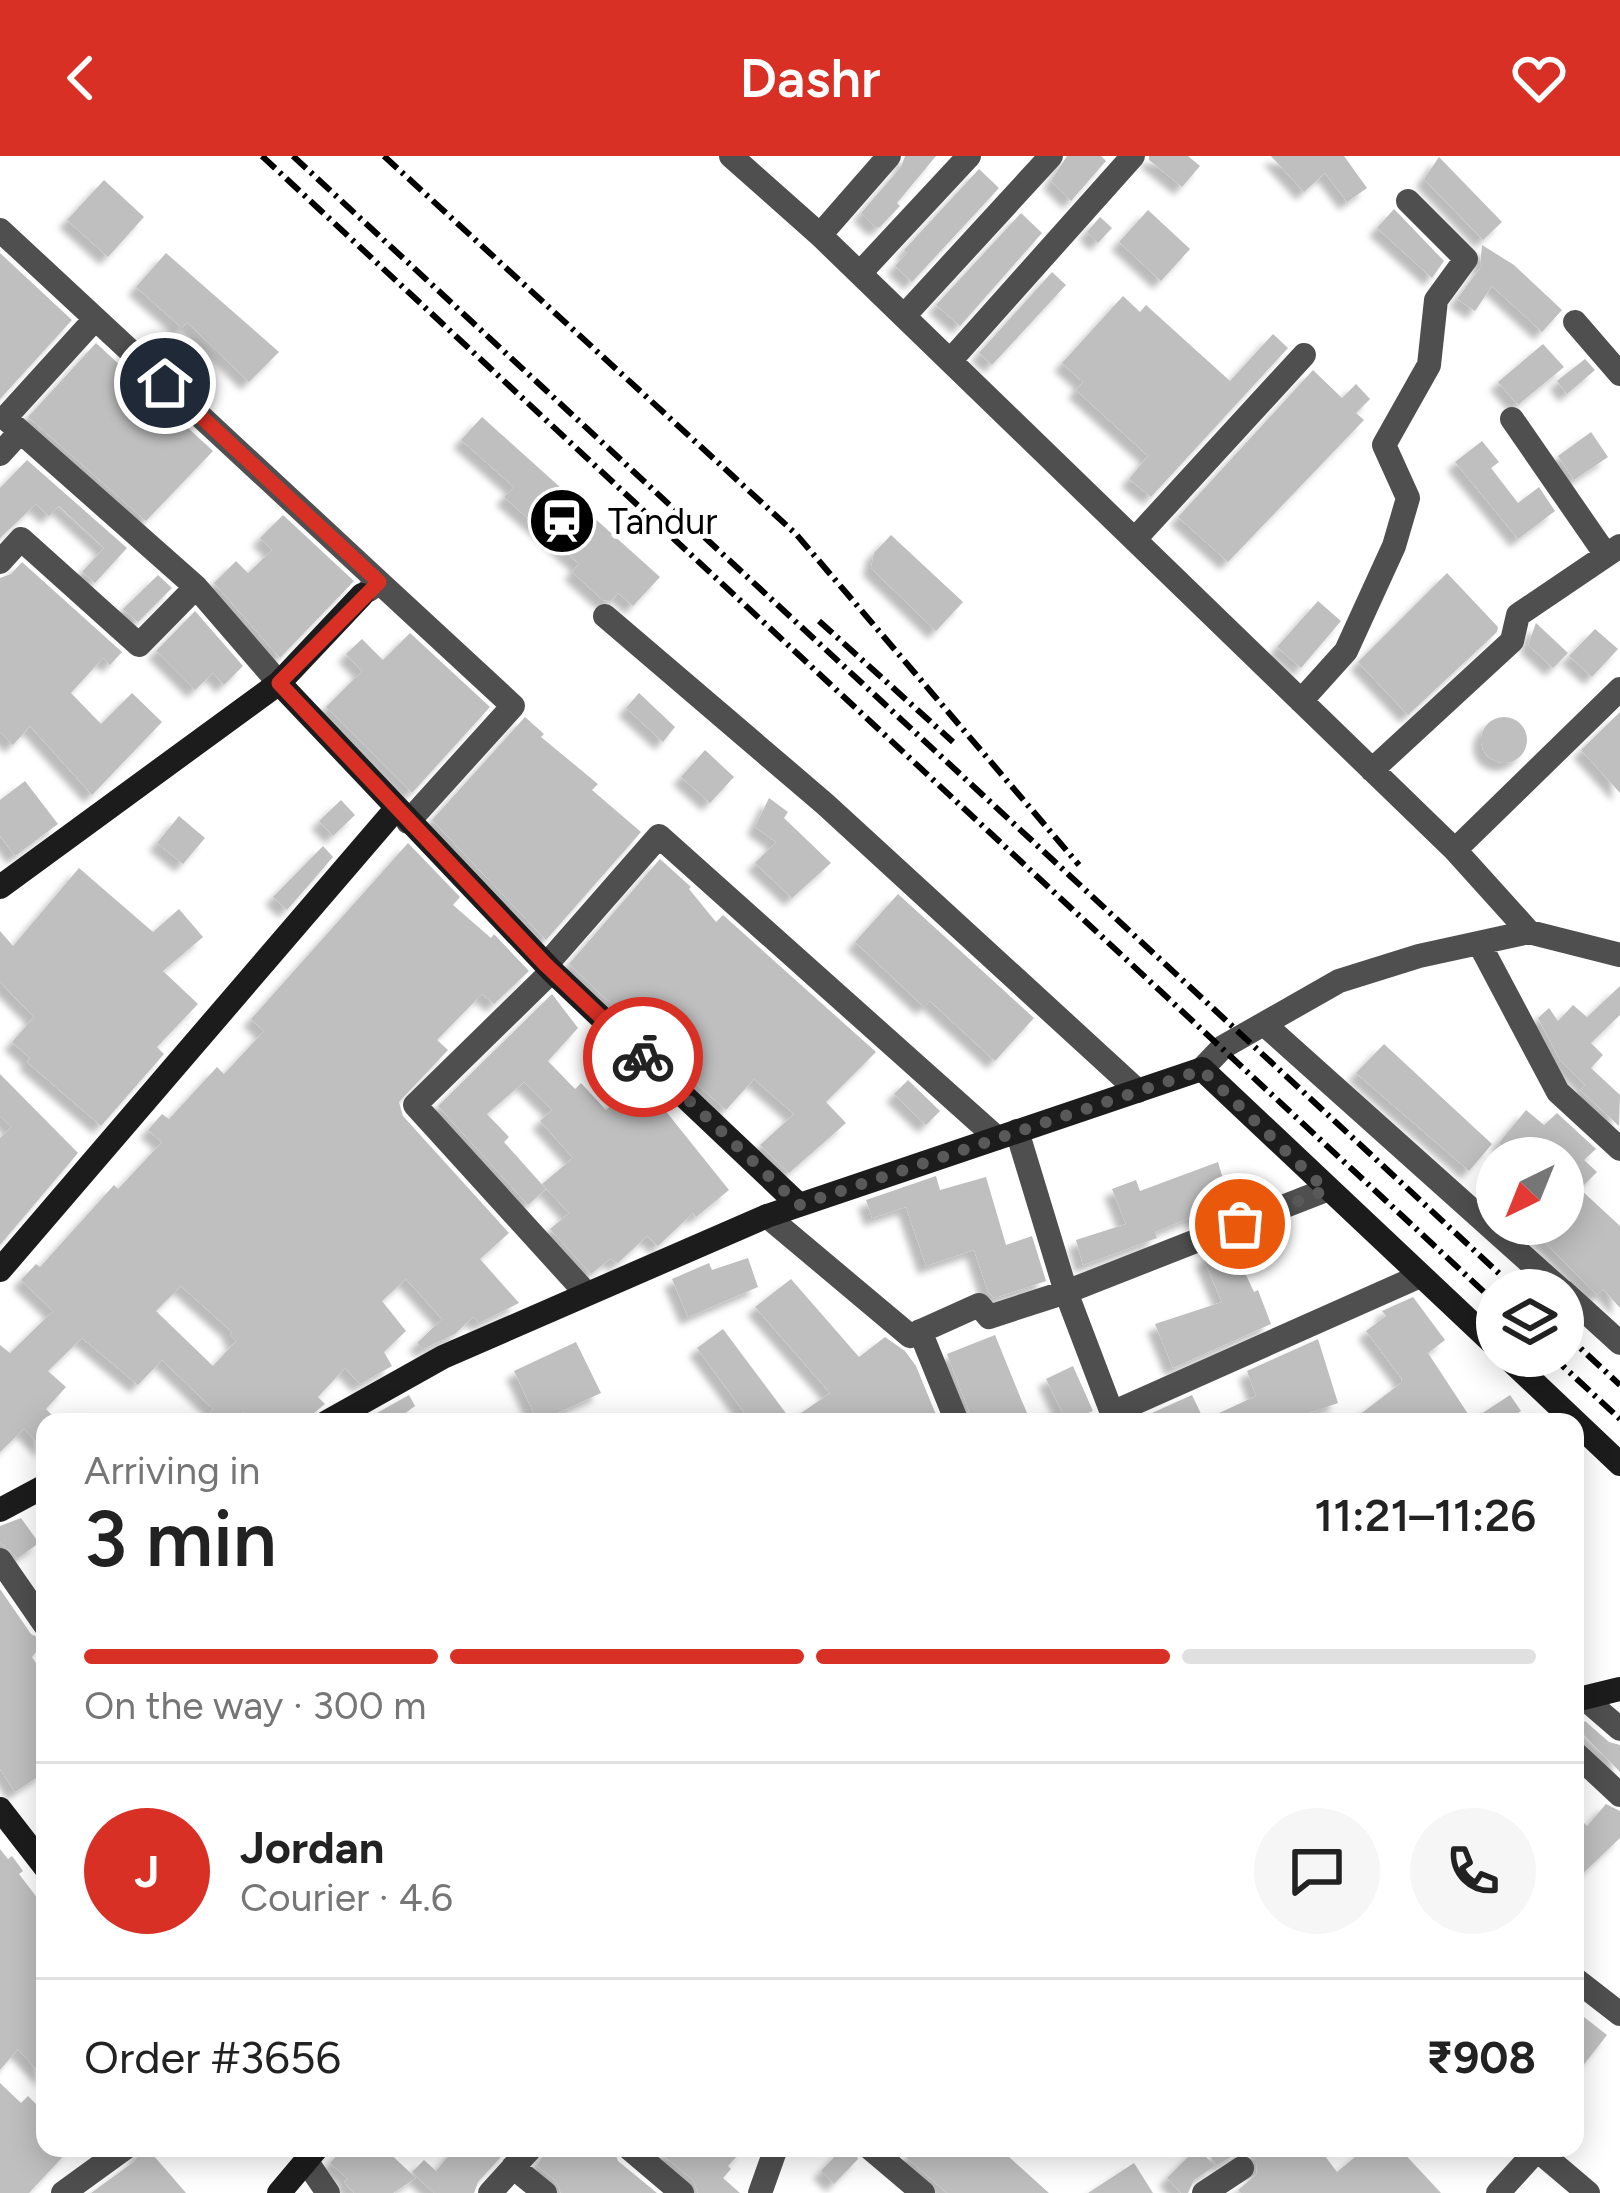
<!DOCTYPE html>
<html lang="en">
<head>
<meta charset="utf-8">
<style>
	body { margin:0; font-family:Figtree,sans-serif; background:#f6f6f6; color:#222; height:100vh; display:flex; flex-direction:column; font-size:45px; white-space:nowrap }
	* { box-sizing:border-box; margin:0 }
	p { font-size:39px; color:#767676 }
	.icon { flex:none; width:66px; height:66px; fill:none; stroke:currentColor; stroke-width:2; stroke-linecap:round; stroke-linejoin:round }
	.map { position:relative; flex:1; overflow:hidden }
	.details { position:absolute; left:36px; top:1257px; width:1548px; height:744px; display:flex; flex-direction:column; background:#fff; border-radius:24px; box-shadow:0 6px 30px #0003 }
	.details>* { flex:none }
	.needle { width:78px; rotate:223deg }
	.fabs { position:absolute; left:1476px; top:981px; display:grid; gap:24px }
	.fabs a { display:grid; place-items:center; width:108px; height:108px; border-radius:50%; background:#fff; box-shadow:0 6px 30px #0003; font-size:60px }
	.pin { position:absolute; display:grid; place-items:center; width:102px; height:102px; color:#fff; margin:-51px; border:6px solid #fff; border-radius:50%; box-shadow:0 3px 12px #0007 }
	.courier { position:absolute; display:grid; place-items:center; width:120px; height:120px; margin:-60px; border:9px solid #d93025; border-radius:50%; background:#fff; color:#222; box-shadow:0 3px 15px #0007 }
	.headline em { font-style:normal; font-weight:600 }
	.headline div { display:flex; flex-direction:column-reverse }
	.headline { display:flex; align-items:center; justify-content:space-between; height:204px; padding:0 48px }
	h1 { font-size:78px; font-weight:600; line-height:90px }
	.bar { display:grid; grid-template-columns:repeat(4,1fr); gap:18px 12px; align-content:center; height:144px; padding:0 48px }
	.bar i { height:15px; border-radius:9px; background:#e0e0e0 }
	.bar .active { background:#d93025 }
	.bar p { grid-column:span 4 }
	.line { display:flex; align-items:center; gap:30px; padding:0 48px; border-top:3px solid #e0e0e0 }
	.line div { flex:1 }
	.round { display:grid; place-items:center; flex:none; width:126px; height:126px; border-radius:63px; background:#f6f6f6 }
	header { display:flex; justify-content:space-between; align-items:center; height:156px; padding:0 48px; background:#d93025; color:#fff; font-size:54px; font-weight:600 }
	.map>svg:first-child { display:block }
	.building { fill:#bfbfbf; fill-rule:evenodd; filter:url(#shadow) }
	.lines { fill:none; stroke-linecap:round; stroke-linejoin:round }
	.street { stroke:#4f4f4f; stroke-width:24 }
	.secondary { stroke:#1c1c1c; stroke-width:24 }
	.rail { stroke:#000; stroke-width:6; stroke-dasharray:18 6 3 6; stroke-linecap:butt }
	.done { stroke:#595959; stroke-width:12; stroke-dasharray:0 21.6 }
	.route { stroke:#d93025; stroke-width:15 }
	.labels { text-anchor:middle; stroke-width:10; stroke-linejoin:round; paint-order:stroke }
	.poi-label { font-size:36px; fill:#000; stroke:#fff; text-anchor:start }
</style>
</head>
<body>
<header><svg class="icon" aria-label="back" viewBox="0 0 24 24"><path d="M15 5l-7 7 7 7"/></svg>Dashr<svg class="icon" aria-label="heart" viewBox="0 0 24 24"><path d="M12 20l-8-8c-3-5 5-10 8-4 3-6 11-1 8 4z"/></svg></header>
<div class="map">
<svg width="1620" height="2037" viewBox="0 0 1620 2037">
	<defs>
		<filter id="shadow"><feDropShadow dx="-8" dy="8" stdDeviation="3" flood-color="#0004"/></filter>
	</defs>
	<rect width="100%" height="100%" fill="#fff"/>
	<path class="building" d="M 905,0 L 936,0 L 897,47 L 900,50 L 880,71 L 875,71 L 861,57 L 901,11 Z
		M 1067,0 L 1101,0 L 1106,5 L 1071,45 L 1051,25 Z
		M 1149,0 L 1188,0 L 1200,10 L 1182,31 L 1149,4 Z
		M 1271,0 L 1344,0 L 1367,32 L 1347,46 L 1325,17 L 1304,36 Z
		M 1439,1 L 1502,66 L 1483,84 L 1424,23 Z
		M 979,13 L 999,32 L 912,126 L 895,110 L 907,97 L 904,94 Z
		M 104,24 L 144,61 L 108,101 L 67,64 Z
		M 1394,53 L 1444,105 L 1432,122 L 1377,72 Z
		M 1148,54 L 1190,93 L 1161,125 L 1119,86 Z
		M 1021,57 L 1042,77 L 960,170 L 936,149 Z
		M 1100,61 L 1112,72 L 1098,87 L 1087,76 Z
		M 1482,89 L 1514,109 L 1562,154 L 1542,176 L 1492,130 L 1475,155 L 1457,143 L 1480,112 Z
		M 0,97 L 72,164 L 0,243 Z
		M 166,97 L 279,196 L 249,226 L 187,166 L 182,172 L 136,131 Z
		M 1052,116 L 1066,129 L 992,209 L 979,197 Z
		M 1123,140 L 1140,156 L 1146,149 L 1230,225 L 1273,178 L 1288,192 L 1151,341 L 1129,323 L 1148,300 L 1076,234 L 1083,226 L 1062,207 Z
		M 96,187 L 213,295 L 146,365 L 28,261 Z
		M 1543,188 L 1564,211 L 1519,248 L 1516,247 L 1498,226 Z
		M 1585,203 L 1595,214 L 1567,238 L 1557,225 Z
		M 1313,214 L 1342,242 L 1356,228 L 1370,243 L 1356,257 L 1364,264 L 1228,406 L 1178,361 Z
		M 482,261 L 660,421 L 633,450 L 618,437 L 611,445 L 603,444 L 572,416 L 579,408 L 504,341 L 514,331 L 461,284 Z
		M 1591,276 L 1608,301 L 1574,324 L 1558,300 Z
		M 1482,285 L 1499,306 L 1491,312 L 1518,347 L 1539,331 L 1555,355 L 1518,383 L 1455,306 Z
		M 27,304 L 127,392 L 95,427 L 82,416 L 104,392 L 59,350 L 49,360 L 36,348 L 0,382 L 0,332 Z
		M 283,359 L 354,425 L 280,502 L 214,427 L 236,405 L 248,417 L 272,394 L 260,382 Z
		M 891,379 L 963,446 L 936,475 L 871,412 L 874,397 Z
		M 22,406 L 122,496 L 110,509 L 103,502 L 71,537 L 101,568 L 132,537 L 162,566 L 92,639 L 30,570 L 13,589 L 0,576 L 0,422 L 11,418 Z
		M 1447,417 L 1498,471 L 1497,476 L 1408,559 L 1358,506 Z
		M 158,419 L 172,432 L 138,466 L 123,453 Z
		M 1318,445 L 1341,465 L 1301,512 L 1277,491 Z
		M 195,455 L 243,510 L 224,529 L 213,517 L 195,534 L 156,495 Z
		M 1536,467 L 1568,497 L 1553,512 L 1528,489 Z
		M 1595,473 L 1618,493 L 1592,521 L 1569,500 Z
		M 410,477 L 490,551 L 412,637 L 326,551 L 362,515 L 346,498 L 362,483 L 383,504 Z
		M 639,537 L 675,571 L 663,586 L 626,552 Z
		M 1620,556 L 1620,637 L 1581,594 Z
		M 525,561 L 544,578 L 541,581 L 598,628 L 592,634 L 641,676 L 546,784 L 432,664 Z
		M1481 584a23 23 0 1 1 46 0a23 23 0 1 1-46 0Z
		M 705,594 L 734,621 L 710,647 L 681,621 Z
		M 25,625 L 58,668 L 15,700 L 0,680 L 0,644 Z
		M 769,642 L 788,656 L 784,662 L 831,707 L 792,742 L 755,707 L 776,686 L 755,671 Z
		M 341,644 L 355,659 L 333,680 L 319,665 Z
		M 179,660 L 205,682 L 183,708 L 157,687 Z
		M 408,687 L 460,741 L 453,749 L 491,782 L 494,778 L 529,815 L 494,848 L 482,838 L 437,884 L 448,894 L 399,946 L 403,960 L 509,1077 L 480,1103 L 519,1147 L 479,1167 L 473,1161 L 455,1178 L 423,1193 L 417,1187 L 442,1163 L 406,1123 L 382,1145 L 406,1175 L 384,1196 L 392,1210 L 360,1228 L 345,1212 L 318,1241 L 325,1248 L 314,1257 L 311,1266 L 251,1266 L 243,1256 L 233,1266 L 220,1266 L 210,1256 L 213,1253 L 162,1204 L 138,1229 L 82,1182 L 48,1215 L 66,1231 L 46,1253 L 59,1266 L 45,1266 L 45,1294 L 24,1273 L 0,1296 L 0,1189 L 10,1197 L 53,1155 L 21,1124 L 36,1108 L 40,1111 L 114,1029 L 118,1033 L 162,986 L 148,974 L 162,958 L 169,963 L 217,911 L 224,918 L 264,875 L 251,863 ZM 181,1130 L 232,1176 L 230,1179 L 236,1185 L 213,1210 L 156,1155 Z
		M 323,690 L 333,701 L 287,754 L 273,741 Z
		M 660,703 L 691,731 L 689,733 L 716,766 L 723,759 L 876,896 L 826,946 L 846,967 L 789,1017 L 760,989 L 794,958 L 754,923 L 726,954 L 678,911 L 683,904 L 658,880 L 652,887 L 569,808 Z
		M 79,712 L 153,776 L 179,753 L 203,781 L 163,815 L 198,848 L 157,891 L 164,898 L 101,970 L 27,906 L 30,902 L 12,886 L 34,861 L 0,826 L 0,775 L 13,790 Z
		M 898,738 L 1034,862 L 995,905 L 930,845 L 924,851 L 855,786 Z
		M 1620,830 L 1620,859 L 1591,887 L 1603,899 L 1591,912 L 1620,939 L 1619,970 L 1580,934 L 1585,929 L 1560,904 L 1538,862 L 1549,852 L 1558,865 L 1573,849 L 1587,861 Z
		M 552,838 L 578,872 L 548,905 L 575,933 L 581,927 L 606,954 L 641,922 L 663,945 L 660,948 L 729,1034 L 696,1061 L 693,1057 L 658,1090 L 647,1080 L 618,1107 L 610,1103 L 591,1118 L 550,1073 L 569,1057 L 542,1028 L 573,1002 L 540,965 L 552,954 L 524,926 L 487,958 L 509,981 L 504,986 L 546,1033 L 528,1049 L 438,950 Z
		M 1384,888 L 1492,988 L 1469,1015 L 1356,917 Z
		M 0,918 L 78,997 L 0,1089 L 0,982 L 11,971 L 0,960 Z
		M 908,924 L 940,955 L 926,969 L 894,938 Z
		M 1526,954 L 1544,969 L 1557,957 L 1596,993 L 1584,1004 L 1597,1016 L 1580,1033 L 1620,1070 L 1620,1152 L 1603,1133 L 1597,1139 L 1527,1068 L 1563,1068 L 1563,1002 L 1514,1002 L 1499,987 Z
		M 1218,1006 L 1231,1050 L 1195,1064 L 1194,1060 L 1155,1076 L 1157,1082 L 1083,1109 L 1076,1084 L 1126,1068 L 1112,1033 L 1136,1024 L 1140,1035 Z
		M 936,1020 L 940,1034 L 986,1021 L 1006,1089 L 1032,1080 L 1046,1125 L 995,1142 L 988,1136 L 974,1094 L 926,1110 L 906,1051 L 872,1062 L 866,1044 Z
		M 1232,1089 L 1254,1136 L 1258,1134 L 1271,1168 L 1173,1212 L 1155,1168 L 1222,1146 L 1203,1102 Z
		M 748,1102 L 758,1131 L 688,1161 L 672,1123 L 709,1107 L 712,1114 Z
		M 791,1123 L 859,1201 L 885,1181 L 905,1195 L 916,1210 L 939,1266 L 751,1266 L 697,1192 L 723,1173 L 791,1264 L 830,1237 L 755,1151 Z
		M 1413,1141 L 1445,1184 L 1428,1197 L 1472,1264 L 1510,1239 L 1521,1255 L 1505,1266 L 1350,1266 L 1401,1227 L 1402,1223 L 1366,1175 L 1386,1160 L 1382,1155 Z
		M 995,1179 L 1021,1243 L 1031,1266 L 973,1266 L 947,1198 Z
		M 1318,1183 L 1338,1247 L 1284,1266 L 1132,1266 L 1192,1239 L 1204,1264 L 1256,1240 L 1247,1215 Z
		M 576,1186 L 601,1237 L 538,1266 L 514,1215 Z
		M 1073,1210 L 1093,1255 L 1067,1266 L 1046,1223 Z
		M 409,1239 L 415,1250 L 393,1266 L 361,1266 Z
		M 21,1362 L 39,1387 L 18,1402 L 0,1387 L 0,1370 Z
		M 0,1433 L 31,1478 L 45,1485 L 32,1501 L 45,1520 L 45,1616 L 15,1636 L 0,1613 Z
		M 1585,1565 L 1609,1586 L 1620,1589 L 1620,1616 L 1578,1573 Z
		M 1606,1648 L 1620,1655 L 1620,1682 L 1575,1725 L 1575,1676 L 1584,1667 L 1587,1670 Z
		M 0,1693 L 8,1703 L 12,1700 L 23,1715 L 19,1718 L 45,1752 L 45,1923 L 18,1893 L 0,1914 Z
		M 1575,1854 L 1607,1879 L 1575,1920 Z
		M 0,1927 L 21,1947 L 28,1940 L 45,1957 L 45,1992 L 71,1992 L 29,2037 L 0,2037 Z
		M 141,1992 L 147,1992 L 186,2037 L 91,2037 L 135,2005 Z
		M 344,1992 L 384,1992 L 416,2022 L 393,2037 L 354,2037 L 344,2026 L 348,2023 L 330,2007 Z
		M 455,1992 L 509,1992 L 478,2026 L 474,2037 L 434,2037 L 412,2016 L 424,2004 L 436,2015 Z
		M 547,1992 L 613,1992 L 618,2005 L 657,2037 L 561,2037 L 556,2025 L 537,2010 Z
		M 654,1992 L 744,1992 L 728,2010 L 731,2013 L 723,2022 L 740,2037 L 698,2037 L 693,2024 Z
		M 843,1992 L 854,1992 L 858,2003 L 834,2028 L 821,2015 Z
		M 915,1992 L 999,1992 L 1049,2037 L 947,2037 L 907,2002 Z
		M 1197,1992 L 1215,2010 L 1194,2024 L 1188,2037 L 1181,2037 L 1167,2022 Z
		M 1222,1992 L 1319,1992 L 1337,2016 L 1366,1992 L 1399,1992 L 1441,2037 L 1241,2037 L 1238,2034 L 1257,2018 L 1256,2004 L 1240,1996 L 1217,2009 L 1211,2002 Z
		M 1134,2007 L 1153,2037 L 1088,2037 Z"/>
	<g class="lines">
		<path class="street" d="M 731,0 L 820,79
			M 889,0 L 820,79 L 1455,694
			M 0,74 L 379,426
			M 860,117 L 969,0
			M 904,160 L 1051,0
			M 95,163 L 5,262 L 196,431
			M 1575,166 L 1620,218
			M 950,205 L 1133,0
			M 1512,263 L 1606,399
			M 0,298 L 20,276
			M 1135,383 L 1304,199
			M 0,406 L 21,383 L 139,489 L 196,431 L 279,527
			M 369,434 L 379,426 L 513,550 L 408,666
			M 605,460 L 825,648 L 1138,935
			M 1301,545 L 1346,495 L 1394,390 L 1408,342 L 1384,289 L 1429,209 L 1436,144 L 1466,103 L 1408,45
			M 1372,614 L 1512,485 L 1518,459 L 1620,390
			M 1529,776 L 1620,799
			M 1479,787 L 1558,936 L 1620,993
			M 546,809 L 659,680 L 997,982
			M 552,815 L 415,949 L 586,1137
			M 1264,868 L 1561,1134
			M 1202,913 L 1223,891 L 1339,825 L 1419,800 L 1529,776 L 1455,694 L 1620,533
			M 1017,975 L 1066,1136 L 1112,1257 L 1420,1120
			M 767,1060 L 910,1180 L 979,1149 L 989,1161 L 1066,1136 L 1326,1034
			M 1563,1135 L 1620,1187
			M 920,1175 L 957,1266
			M 0,1404 L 45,1469
			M 1584,1542 L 1620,1573
			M 1575,1597 L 1620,1639
			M 1575,1823 L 1620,1858
			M 629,1992 L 682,2037
			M 870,1992 L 923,2037
			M 1535,1992 L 1588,2037
			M 307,2006 L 328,2037
			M 513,2011 L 545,2037
			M 63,2037 L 125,1992
			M 490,2037 L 531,1992
			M 760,2037 L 776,1992
			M 1204,2037 L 1242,2012
			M 1498,2037 L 1537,1994"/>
		<path class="secondary" d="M 279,527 L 552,815 L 799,1049
			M 0,731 L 279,527 L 362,439
			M 0,1114 L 395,654
			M 1506,1200 L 1620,1308
			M 327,1266 L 443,1201 L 767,1060 L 1202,913 L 1497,1191
			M 0,1354 L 45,1330
			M 1575,1544 L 1620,1533
			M 0,1653 L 45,1711
			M 279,2037 L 317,1992"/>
		<path class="rail" d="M 262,0 L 1497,1148
			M 293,0 L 1517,1134
			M 384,0 L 796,378 L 1079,709
			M 819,465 L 953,586
			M 1563,1176 L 1620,1229
			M 1552,1200 L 1620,1263"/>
	</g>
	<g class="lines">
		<path class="done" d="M 643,901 L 799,1049 L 1202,914 L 1326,1034 L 1240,1068"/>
		<path class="route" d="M 165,227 L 379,426 L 279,527 L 545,808 L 643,901"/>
	</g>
	<defs>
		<symbol id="station-disc" viewBox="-11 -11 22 22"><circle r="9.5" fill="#000" stroke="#fff"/><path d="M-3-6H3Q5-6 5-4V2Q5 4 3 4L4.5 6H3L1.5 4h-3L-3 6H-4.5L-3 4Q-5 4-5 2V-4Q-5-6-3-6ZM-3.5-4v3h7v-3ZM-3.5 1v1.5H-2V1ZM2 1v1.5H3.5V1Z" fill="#fff"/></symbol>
	</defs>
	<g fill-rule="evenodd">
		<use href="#station-disc" x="524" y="327" width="76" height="76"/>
	</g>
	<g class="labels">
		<g class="poi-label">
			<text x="608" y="378">Tandur</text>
		</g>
	</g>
</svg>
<div class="fabs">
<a><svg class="needle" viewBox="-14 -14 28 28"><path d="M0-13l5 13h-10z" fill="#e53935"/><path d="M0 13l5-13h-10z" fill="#767676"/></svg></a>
<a><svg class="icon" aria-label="layers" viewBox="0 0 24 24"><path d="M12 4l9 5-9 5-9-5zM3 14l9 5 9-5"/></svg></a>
</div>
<div class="pin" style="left:1240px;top:1068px;background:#ea580c"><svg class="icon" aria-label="bag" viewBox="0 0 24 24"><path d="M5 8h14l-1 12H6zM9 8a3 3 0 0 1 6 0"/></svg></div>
<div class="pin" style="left:165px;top:227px;background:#1f2937"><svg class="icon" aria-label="home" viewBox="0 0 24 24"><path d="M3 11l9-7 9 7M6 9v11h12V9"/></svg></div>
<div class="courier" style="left:643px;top:901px"><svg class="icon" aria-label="bike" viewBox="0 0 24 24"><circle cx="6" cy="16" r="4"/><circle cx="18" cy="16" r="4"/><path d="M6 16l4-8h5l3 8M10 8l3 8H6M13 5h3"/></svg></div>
<section class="details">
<div class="headline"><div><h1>3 min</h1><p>Arriving in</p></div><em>11:21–11:26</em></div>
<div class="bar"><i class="active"></i><i class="active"></i><i class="active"></i><i></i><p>On the way · 300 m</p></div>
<div class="line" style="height:216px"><b class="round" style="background:#d93025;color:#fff">J</b><div><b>Jordan</b><p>Courier · 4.6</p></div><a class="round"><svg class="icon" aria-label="chat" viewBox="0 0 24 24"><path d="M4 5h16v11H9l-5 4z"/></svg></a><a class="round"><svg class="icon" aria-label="phone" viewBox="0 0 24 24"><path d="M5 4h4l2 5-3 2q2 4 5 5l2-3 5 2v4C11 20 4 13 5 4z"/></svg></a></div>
<div class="line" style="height:156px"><div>Order #3656</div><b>₹908</b></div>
</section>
</div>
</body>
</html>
